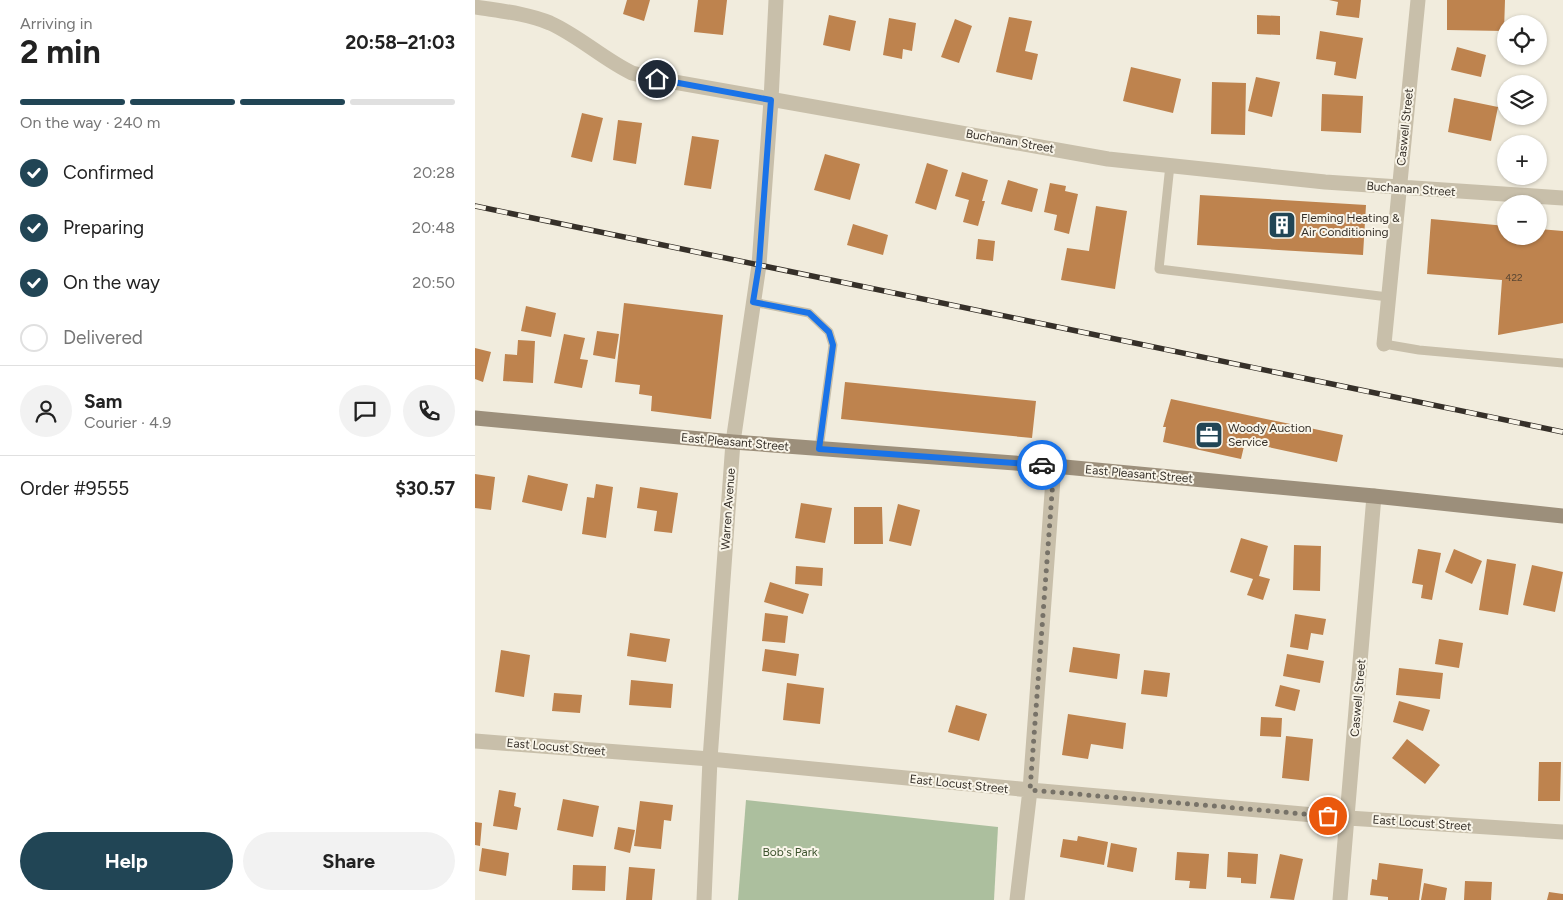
<!DOCTYPE html>
<html lang="en">
<head>
<meta charset="utf-8">
<style>
	body { margin:0; font-family:Figtree,sans-serif; background:#f2f2f2; color:#222; height:100vh; display:flex; flex-direction:column; font-size:19px; white-space:nowrap }
	* { box-sizing:border-box; margin:0 }
	p { font-size:16px; color:#767676 }
	.icon { flex:none; width:28px; height:28px; fill:none; stroke:currentColor; stroke-width:2; stroke-linecap:round; stroke-linejoin:round }
	.map { position:relative; flex:1; overflow:hidden }
	.sheet { display:flex; flex-direction:column; background:#fff; width:475px }
	.sheet>* { flex:none }
	.tools { position:absolute; left:1022px; top:15px; display:grid; gap:10px }
	.tools a { display:grid; place-items:center; width:50px; height:50px; border-radius:50%; background:#fff; box-shadow:0 1px 4px #0004; font-size:25px }
	.pin { position:absolute; display:grid; place-items:center; width:42px; height:42px; color:#fff; margin:-21px; border:2px solid #fff; border-radius:50%; box-shadow:0 1px 5px #0007 }
	.courier { position:absolute; display:grid; place-items:center; width:50px; height:50px; margin:-25px; border:4px solid #1a73e8; border-radius:50%; background:#fff; color:#222; box-shadow:0 1px 6px #0007 }
	.headline em { font-style:normal; font-weight:700 }
	.headline div { display:flex; flex-direction:column-reverse }
	.headline { display:flex; align-items:center; justify-content:space-between; height:85px; padding:0 20px }
	h1 { font-size:32px; font-weight:700; line-height:38px }
	.bar { display:grid; grid-template-columns:repeat(4,1fr); gap:8px 5px; align-content:center; height:60px; padding:0 20px }
	.bar i { height:6px; border-radius:4px; background:#e0e0e0 }
	.bar .active { background:#214555 }
	.bar p { grid-column:span 4 }
	.line { display:flex; align-items:center; gap:12px; padding:0 20px; border-top:1px solid #e0e0e0 }
	.line div { flex:1 }
	.round { display:grid; place-items:center; flex:none; width:52px; height:52px; border-radius:26px; background:#f2f2f2 }
	ol { padding:0 20px; list-style:none }
	li { display:flex; align-items:center; gap:15px; height:55px }
	li p { margin-inline-start:auto }
	li .icon { padding:5px; border-radius:50%; background:#214555; color:#fff; stroke-width:4 }
	li:last-child { color:#767676 }
	li i { width:28px; height:28px; border:2px solid #e0e0e0; border-radius:50% }
	.button { display:flex; gap:10px; margin-top:auto; padding:10px 20px }
	.button a { flex:1; height:58px; border-radius:30px; background:#214555; color:#fff; font-size:20px; font-weight:700; line-height:58px; text-align:center }
	.button a+a { background:#f2f2f2; color:#222 }
	main { display:flex; flex:1; min-height:0 }
	.map>svg:first-child { display:block }
	.green { fill:#acbf9e }
	.building { fill:#be834e }
	.lines { fill:none; stroke-linecap:round; stroke-linejoin:round }
	.lane { stroke:#c8bfaa; stroke-width:9 }
	.street { stroke:#c8bfaa; stroke-width:15 }
	.secondary { stroke:#9c8f7b; stroke-width:15 }
	.rail-casing { stroke:#363029; stroke-width:5.5 }
	.rail { stroke:#f9f5e9; stroke-width:4; stroke-dasharray:11; stroke-linecap:butt }
	.done { stroke:#777268; stroke-width:5; stroke-dasharray:0 9 }
	.route { stroke:#1a73e8; stroke-width:6 }
	.labels { text-anchor:middle; stroke-width:4; stroke-linejoin:round; paint-order:stroke }
	.number-label { font-size:10px; fill:#584532 }
	.street-label { font-size:12px; fill:#363029; stroke:#f9f5e9 }
	.poi-label { font-size:12px; fill:#363029; stroke:#f9f5e9; text-anchor:start }
	.park-label { font-size:12px; fill:#3d532e; stroke:#f9f5e9 }
</style>
</head>
<body>
<main>
<section class="sheet">
<div class="headline"><div><h1>2 min</h1><p>Arriving in</p></div><em>20:58–21:03</em></div>
<div class="bar"><i class="active"></i><i class="active"></i><i class="active"></i><i></i><p>On the way · 240 m</p></div>
<ol>
<li><svg class="icon" aria-label="check" viewBox="0 0 24 24"><path d="M5 12l5 5 9-10"/></svg>Confirmed<p>20:28</p></li>
<li><svg class="icon" aria-label="check" viewBox="0 0 24 24"><path d="M5 12l5 5 9-10"/></svg>Preparing<p>20:48</p></li>
<li><svg class="icon" aria-label="check" viewBox="0 0 24 24"><path d="M5 12l5 5 9-10"/></svg>On the way<p>20:50</p></li>
<li><i></i>Delivered</li>
</ol>
<div class="line" style="height:90px"><a class="round"><svg class="icon" aria-label="person" viewBox="0 0 24 24"><circle cx="12" cy="8" r="4"/><path d="M4 21q1-7 8-7t8 7"/></svg></a><div><b>Sam</b><p>Courier · 4.9</p></div><a class="round"><svg class="icon" aria-label="chat" viewBox="0 0 24 24"><path d="M4 5h16v11H9l-5 4z"/></svg></a><a class="round"><svg class="icon" aria-label="phone" viewBox="0 0 24 24"><path d="M5 4h4l2 5-3 2q2 4 5 5l2-3 5 2v4C11 20 4 13 5 4z"/></svg></a></div>
<div class="line" style="height:65px"><div>Order #9555</div><b>$30.57</b></div>
<div class="button"><a>Help</a><a>Share</a></div>
</section>
<div class="map">
<svg width="1088" height="900" viewBox="0 0 1088 900">
	<rect width="100%" height="100%" fill="#f1ecdd"/>
	<path class="green" d="M 271,800 L 523,827 L 519,900 L 263,900 Z"/>
	<path class="building" d="M 152,0 L 175,0 L 169,21 L 148,14 Z
		M 223,0 L 252,0 L 248,35 L 219,32 Z
		M 854,0 L 886,0 L 884,18 L 861,15 L 863,2 Z
		M 972,0 L 1030,0 L 1029,31 L 972,30 Z
		M 354,15 L 381,21 L 375,51 L 348,45 Z
		M 782,15 L 805,16 L 805,35 L 782,34 Z
		M 534,17 L 557,21 L 550,51 L 563,54 L 557,80 L 521,72 Z
		M 414,18 L 441,23 L 437,51 L 428,49 L 427,59 L 408,55 Z
		M 480,19 L 497,26 L 484,63 L 466,57 Z
		M 845,31 L 888,38 L 881,79 L 859,75 L 861,62 L 841,59 Z
		M 982,47 L 1011,55 L 1006,77 L 976,70 Z
		M 656,67 L 706,79 L 698,113 L 648,101 Z
		M 781,77 L 805,82 L 797,117 L 773,111 Z
		M 737,82 L 771,83 L 770,135 L 736,134 Z
		M 847,94 L 888,96 L 886,133 L 846,131 Z
		M 979,98 L 1023,107 L 1016,141 L 973,132 Z
		M 107,113 L 128,118 L 117,162 L 96,157 Z
		M 143,120 L 167,123 L 161,164 L 138,160 Z
		M 217,136 L 244,140 L 236,189 L 209,185 Z
		M 350,154 L 385,164 L 375,200 L 339,190 Z
		M 452,163 L 473,170 L 461,210 L 440,203 Z
		M 487,172 L 513,180 L 507,201 L 510,201 L 503,226 L 488,222 L 494,200 L 480,196 Z
		M 533,180 L 563,189 L 557,212 L 526,204 Z
		M 575,183 L 591,186 L 590,191 L 603,194 L 594,234 L 579,230 L 582,215 L 569,212 Z
		M 725,195 L 891,205 L 888,255 L 722,245 Z
		M 621,206 L 652,211 L 640,289 L 586,280 L 592,248 L 614,251 Z
		M 956,219 L 1031,226 L 1031,236 L 1064,236 L 1064,229 L 1088,231 L 1088,323 L 1023,335 L 1027,280 L 952,274 Z
		M 378,224 L 413,235 L 408,255 L 372,245 Z
		M 503,239 L 520,241 L 518,261 L 501,259 Z
		M 149,303 L 248,315 L 236,419 L 176,411 L 177,396 L 164,394 L 165,385 L 140,382 Z
		M 51,306 L 81,313 L 76,337 L 46,331 Z
		M 122,331 L 144,334 L 140,359 L 118,355 Z
		M 89,334 L 110,338 L 105,359 L 113,360 L 107,388 L 79,383 Z
		M 43,340 L 60,341 L 58,383 L 28,381 L 30,354 L 42,355 Z
		M 0,348 L 16,352 L 8,382 L 0,379 Z
		M 370,382 L 561,401 L 557,438 L 366,419 Z
		M 696,399 L 868,435 L 862,462 L 770,442 L 766,459 L 688,442 L 691,427 L 688,427 Z
		M 0,474 L 20,477 L 16,510 L 0,508 Z
		M 53,475 L 93,484 L 87,511 L 47,502 Z
		M 121,484 L 138,487 L 131,538 L 107,534 L 112,497 L 119,498 Z
		M 165,487 L 203,493 L 197,533 L 179,531 L 182,511 L 162,508 Z
		M 326,503 L 357,508 L 350,543 L 320,538 Z
		M 423,504 L 445,510 L 436,546 L 414,541 Z
		M 379,507 L 407,507 L 408,544 L 379,544 Z
		M 766,538 L 793,546 L 784,576 L 795,579 L 788,600 L 772,595 L 778,579 L 755,572 Z
		M 819,545 L 846,546 L 845,591 L 818,590 Z
		M 943,549 L 966,553 L 957,600 L 946,598 L 948,585 L 937,583 Z
		M 979,549 L 1007,561 L 997,584 L 970,572 Z
		M 1012,559 L 1041,564 L 1033,615 L 1004,610 Z
		M 1057,565 L 1088,572 L 1080,612 L 1048,605 Z
		M 321,566 L 348,568 L 347,586 L 320,584 Z
		M 295,582 L 334,594 L 328,614 L 289,602 Z
		M 290,613 L 313,616 L 310,643 L 287,641 Z
		M 820,614 L 851,619 L 848,635 L 836,633 L 833,650 L 815,647 Z
		M 155,633 L 195,639 L 191,662 L 152,656 Z
		M 964,639 L 988,643 L 984,668 L 960,664 Z
		M 598,647 L 645,654 L 642,679 L 594,672 Z
		M 290,649 L 324,654 L 321,676 L 287,671 Z
		M 26,650 L 55,655 L 49,697 L 20,692 Z
		M 812,654 L 849,661 L 845,683 L 808,676 Z
		M 924,668 L 968,673 L 965,699 L 921,695 Z
		M 669,670 L 695,673 L 692,697 L 666,694 Z
		M 156,680 L 198,684 L 196,708 L 154,705 Z
		M 312,683 L 349,688 L 345,724 L 308,720 Z
		M 805,685 L 825,690 L 820,711 L 800,706 Z
		M 79,693 L 107,695 L 105,713 L 77,711 Z
		M 924,701 L 955,710 L 948,731 L 918,722 Z
		M 481,705 L 512,714 L 504,741 L 473,732 Z
		M 593,714 L 651,723 L 648,749 L 616,744 L 613,759 L 587,755 Z
		M 786,717 L 807,718 L 806,737 L 785,736 Z
		M 811,736 L 838,739 L 834,781 L 807,778 Z
		M 932,739 L 965,765 L 950,784 L 917,758 Z
		M 1064,762 L 1086,762 L 1085,801 L 1063,801 Z
		M 24,790 L 41,793 L 39,806 L 46,808 L 42,830 L 18,826 Z
		M 88,799 L 124,806 L 118,837 L 82,830 Z
		M 165,801 L 198,805 L 196,821 L 189,820 L 186,849 L 159,846 Z
		M 0,822 L 7,823 L 5,846 L 0,845 Z
		M 143,827 L 160,830 L 155,853 L 139,849 Z
		M 603,836 L 633,842 L 629,865 L 585,857 L 588,839 L 602,841 Z
		M 636,843 L 662,848 L 658,872 L 632,867 Z
		M 7,848 L 34,853 L 31,876 L 4,871 Z
		M 702,852 L 734,854 L 731,889 L 714,888 L 715,881 L 700,880 Z
		M 753,852 L 783,854 L 781,884 L 766,883 L 766,878 L 752,877 Z
		M 805,854 L 828,859 L 819,900 L 795,898 Z
		M 904,863 L 948,869 L 944,900 L 913,900 L 913,897 L 895,895 L 897,879 L 902,880 Z
		M 98,865 L 131,866 L 130,891 L 97,890 Z
		M 154,867 L 180,869 L 177,900 L 151,900 Z
		M 990,881 L 1017,882 L 1016,900 L 989,900 Z
		M 949,883 L 972,888 L 970,900 L 946,900 Z
		M 1074,892 L 1088,894 L 1088,900 L 1072,900 Z"/>
	<g class="lines">
		<path class="lane" d="M 695,165 L 684,269 L 913,297
			M 278,302 L 334,313 L 354,332 L 358,345 L 344,449
			M 909,344 L 944,350 L 1088,363"/>
		<path class="street" d="M 0,7 C 25,11 51,13 75,23 C 104,36 128,59 157,73 L 182,79 L 633,159 L 850,182 L 1088,198
			M 909,344 L 943,0
			M 0,741 L 235,759 L 555,790 L 873,818 L 1088,832
			M 229,900 L 235,759 L 258,442 L 284,265 L 296,100 L 301,0
			M 542,900 L 555,790 L 579,466
			M 865,900 L 899,496"/>
		<path class="secondary" d="M 0,418 L 258,442 L 579,466 L 899,496 L 1088,516"/>
		<defs>
			<path id="rail" d="M 0,206 L 1088,432"/>
		</defs>
		<use href="#rail" class="rail-casing"/>
		<use href="#rail" class="rail"/>
	</g>
	<g class="lines">
		<path class="done" d="M 567,465 L 579,466 L 555,790 L 853,816"/>
		<path class="route" d="M 182,79 L 296,100 L 284,265 L 278,302 L 334,313 L 354,332 L 358,345 L 344,449 L 567,465"/>
	</g>
	<defs>
		<symbol id="building-square" viewBox="-11 -11 22 22"><rect x="-9" y="-9" width="18" height="18" rx="4" fill="#214555" stroke="#f9f5e9"/><path d="M-4-6H4V6H1V3H-1V6H-4ZM-2.5-4.3h1.7v1.8h-1.7ZM.8-4.3h1.7v1.8H.8ZM-2.5-1h1.7V.8h-1.7ZM.8-1h1.7V.8H.8Z" fill="#fff"/></symbol>
		<symbol id="office-square" viewBox="-11 -11 22 22"><rect x="-9" y="-9" width="18" height="18" rx="4" fill="#214555" stroke="#f9f5e9"/><path d="M-6-3h4V-5.5h4V-3h4V5H-6ZM-1-4.5V-3h2v-1.5ZM-6 0V1H6V0Z" fill="#fff"/></symbol>
	</defs>
	<g fill-rule="evenodd">
		<use href="#building-square" x="791" y="209" width="32" height="32"/>
		<use href="#office-square" x="718" y="419" width="32" height="32"/>
	</g>
	<g class="labels">
		<g class="number-label">
			<text x="1039" y="281">422</text>
		</g>
		<g class="street-label">
			<text transform="translate(930 127) rotate(-84)" y="4">Caswell Street</text>
			<text transform="translate(535 141) rotate(10)" y="4">Buchanan Street</text>
			<text transform="translate(936 189) rotate(4)" y="4">Buchanan Street</text>
			<text transform="translate(260 442) rotate(5)" y="4">East Pleasant Street</text>
			<text transform="translate(664 474) rotate(5)" y="4">East Pleasant Street</text>
			<text transform="translate(253 509) rotate(-86)" y="4">Warren Avenue</text>
			<text transform="translate(883 698) rotate(-85)" y="4">Caswell Street</text>
			<text transform="translate(81 747) rotate(5)" y="4">East Locust Street</text>
			<text transform="translate(484 784) rotate(6)" y="4">East Locust Street</text>
			<text transform="translate(947 823) rotate(4)" y="4">East Locust Street</text>
		</g>
		<g class="poi-label">
			<text x="826" y="222">Fleming Heating &amp;<tspan x="826" dy="14">Air Conditioning</tspan></text>
			<text x="753" y="432">Woody Auction<tspan x="753" dy="14">Service</tspan></text>
		</g>
		<g class="park-label">
			<text x="315" y="856">Bob's Park</text>
		</g>
	</g>
</svg>
<div class="tools">
<a><svg class="icon" aria-label="locate" viewBox="0 0 24 24"><circle cx="12" cy="12" r="6"/><path d="M12 2v4M12 18v4M2 12h4M18 12h4"/></svg></a>
<a><svg class="icon" aria-label="layers" viewBox="0 0 24 24"><path d="M12 4l9 5-9 5-9-5zM3 14l9 5 9-5"/></svg></a>
<a>+</a>
<a>−</a>
</div>
<div class="pin" style="left:853px;top:816px;background:#ea580c"><svg class="icon" aria-label="bag" viewBox="0 0 24 24"><path d="M5 8h14l-1 12H6zM9 8a3 3 0 0 1 6 0"/></svg></div>
<div class="pin" style="left:182px;top:79px;background:#1f2937"><svg class="icon" aria-label="home" viewBox="0 0 24 24"><path d="M3 11l9-7 9 7M6 9v11h12V9"/></svg></div>
<div class="courier" style="left:567px;top:465px"><svg class="icon" aria-label="car" viewBox="0 0 24 24"><path d="M5 17H2v-5l4-1 3-4h7l3 4 3 1v5h-3M9 17h6M6 11h13"/><circle cx="7" cy="17" r="2"/><circle cx="17" cy="17" r="2"/></svg></div>
</div>
</main>
</body>
</html>
